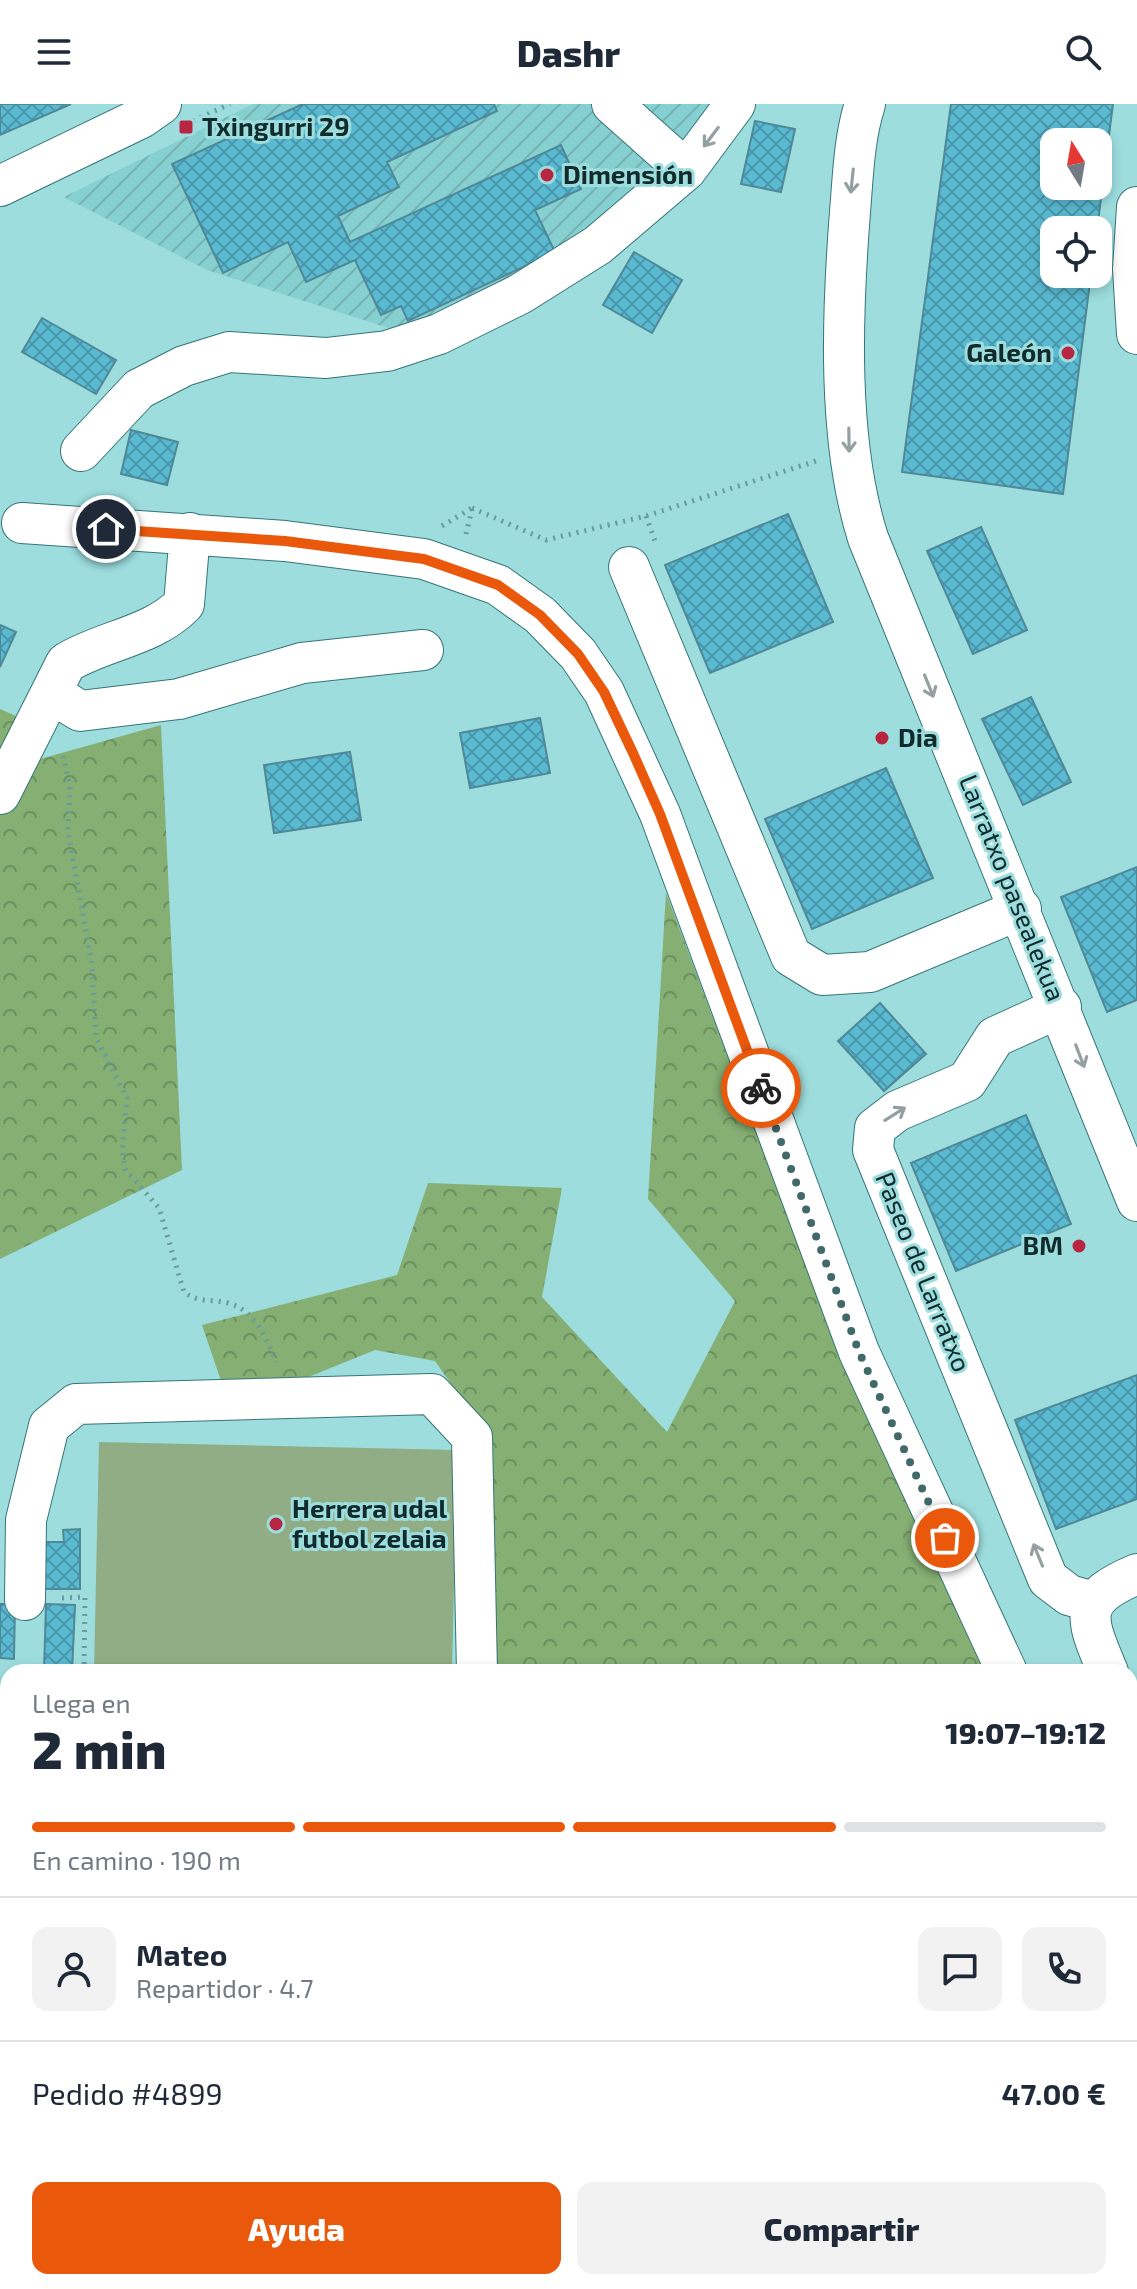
<!DOCTYPE html>
<html lang="es">
<head>
<meta charset="utf-8">
<style>
	body { margin:0; font-family:"Exo 2",sans-serif; background:#f2f2f3; color:#1f2937; height:100vh; display:flex; flex-direction:column; font-size:30px; white-space:nowrap }
	* { box-sizing:border-box; margin:0 }
	p { font-size:26px; color:#747a83 }
	.icon { flex:none; width:44px; height:44px; fill:none; stroke:currentColor; stroke-width:2; stroke-linecap:round; stroke-linejoin:round }
	.map { position:relative; flex:1; overflow:hidden }
	.sheet { position:absolute; left:0px; top:1560px; width:1138px; height:626px; display:flex; flex-direction:column; background:#fff; border-radius:24px 24px 0 0; box-shadow:0 4px 12px #0003 }
	.sheet>* { flex:none }
	.needle { width:52px; rotate:349deg }
	.buttons { position:absolute; left:1040px; top:24px; display:grid; gap:16px }
	.buttons a { display:grid; place-items:center; width:72px; height:72px; border-radius:16px; background:#fff; box-shadow:0 4px 12px #0003; font-size:40px }
	.pin { position:absolute; display:grid; place-items:center; width:68px; height:68px; color:#fff; margin:-34px; border:4px solid #fff; border-radius:50%; box-shadow:0 2px 8px #0007 }
	.courier { position:absolute; display:grid; place-items:center; width:80px; height:80px; margin:-40px; border:6px solid #ea580c; border-radius:50%; background:#fff; color:#222; box-shadow:0 2px 10px #0007 }
	.headline em { font-style:normal; font-weight:800 }
	.headline div { display:flex; flex-direction:column-reverse }
	.headline { display:flex; align-items:center; justify-content:space-between; height:136px; padding:0 32px }
	h1 { font-size:52px; font-weight:800; line-height:60px }
	.bar { display:grid; grid-template-columns:repeat(4,1fr); gap:12px 8px; align-content:center; height:96px; padding:0 32px }
	.bar i { height:10px; border-radius:6px; background:#e0e1e3 }
	.bar .current { background:#ea580c }
	.bar p { grid-column:span 4 }
	.line { display:flex; align-items:center; gap:20px; padding:0 32px; border-top:2px solid #e0e1e3 }
	.line div { flex:1 }
	.round { display:grid; place-items:center; flex:none; width:84px; height:84px; border-radius:16px; background:#f2f2f3 }
	.button { display:flex; gap:16px; margin-top:auto; padding:16px 32px }
	.button a { flex:1; height:92px; border-radius:16px; background:#ea580c; color:#fff; font-size:32px; font-weight:800; line-height:92px; text-align:center }
	.button a+a { background:#f2f2f3; color:#1f2937 }
	header { display:flex; justify-content:space-between; align-items:center; height:104px; padding:0 32px; background:#fff; font-size:36px; font-weight:800 }
	.map>svg:first-child { display:block }
	.industrial { fill:url(#industrial-furrows) }
	.green { fill:#90ad85 }
	.forest { fill:url(#forest-crowns) }
	.building { fill:url(#building-cross-hatch); stroke:#4f8897; stroke-width:2; fill-rule:evenodd }
	.lines { fill:none; stroke-linecap:round; stroke-linejoin:round }
	.minor-casing { stroke:#367576; stroke-width:42 }
	.path { stroke:#699b9c; stroke-width:5; stroke-dasharray:2 6; stroke-linecap:butt }
	.minor { stroke:#fff; stroke-width:40 }
	.oneway { stroke:#94a0a0 }
	.done { stroke:#42696a; stroke-width:8; stroke-dasharray:0 14.4 }
	.route { stroke:#ea580c; stroke-width:10 }
	.poi-dot { fill:#b72541; stroke:#9dddde; stroke-width:3 }
	.labels { text-anchor:middle; stroke-width:6; stroke-linejoin:round; paint-order:stroke }
	.poi-label { font-size:26px; font-weight:bold; fill:#112b2c; stroke:#9dddde; text-anchor:start }
	.street-label { font-size:26px; fill:#112b2c; stroke:#9dddde }
</style>
</head>
<body>
<header><svg class="icon" aria-label="menu" viewBox="0 0 24 24"><path d="M4 6h16M4 12h16M4 18h16"/></svg>Dashr<svg class="icon" aria-label="search" viewBox="0 0 24 24"><circle cx="10" cy="10" r="6"/><path d="M15 15l6 6"/></svg></header>
<div class="map">
<svg width="1137" height="2185" viewBox="0 0 1137 2185">
	<defs>
		<pattern id="industrial-furrows" width="10" height="10" patternUnits="userSpaceOnUse" patternTransform="scale(2)"><rect width="10" height="10" fill="#87d0d1"/><path d="M-1 1l2-2M0 10L10 0M9 11l2-2" fill="none" stroke="#74b3b4"/></pattern>
		<pattern id="forest-crowns" width="20" height="18" patternUnits="userSpaceOnUse" patternTransform="scale(2)"><rect width="20" height="18" fill="#85af73"/><path d="M2 6a3 3 0 1 1 6 0M12 15a3 3 0 1 1 6 0" fill="none" stroke="#6b8f5f"/></pattern>
		<pattern id="building-cross-hatch" width="8" height="8" patternUnits="userSpaceOnUse" patternTransform="scale(2)"><rect width="8" height="8" fill="#5abad2"/><path d="M0 0l8 8M0 8l8-8" fill="none" stroke="#4997ab"/></pattern>
	</defs>
	<rect width="100%" height="100%" fill="#9dddde"/>
	<path class="industrial" d="M 253,0 L 719,0 L 570,154 L 417,233 L 207,166 L 64,93 Z"/>
	<path class="green" d="M 99,1338 L 457,1346 L 452,1568 L 94,1568 Z
		M 1130,1888 L 1137,1901 L 1137,2185 L 526,2185 L 523,2178 L 1130,2178 Z"/>
	<path class="forest" d="M 0,605 L 23,615 L 33,657 L 161,621 L 182,1066 L 0,1155 Z
		M 666,789 L 835,1238 L 986,1568 L 490,1568 L 488,1332 L 435,1257 L 375,1246 L 301,1276 L 221,1277 L 202,1221 L 397,1171 L 428,1079 L 562,1084 L 542,1193 L 667,1328 L 735,1197 L 648,1095 Z
		M 8,1586 L 8,1981 L 0,1981 L 0,1588 Z
		M 149,2178 L 267,2178 L 267,2185 L 150,2185 Z"/>
	<path class="building" d="M 0,0 L 71,0 L 0,31 Z
		M 303,0 L 494,0 L 497,7 L 387,58 L 399,83 L 338,112 L 350,138 L 561,41 L 581,85 L 535,106 L 555,148 L 408,217 L 401,202 L 381,211 L 355,156 L 306,178 L 288,138 L 223,169 L 172,60 Z
		M 951,0 L 1113,0 L 1097,126 L 1054,126 L 1054,170 L 1091,170 L 1063,390 L 902,368 ZM 1054,38 L 1098,38 L 1098,82 L 1054,82 Z
		M 755,17 L 795,25 L 781,88 L 741,80 Z
		M 634,148 L 682,176 L 652,229 L 603,201 Z
		M 42,214 L 116,256 L 96,290 L 22,248 Z
		M 131,326 L 178,338 L 167,381 L 121,370 Z
		M 788,410 L 833,518 L 710,569 L 665,461 Z
		M 981,423 L 1027,526 L 973,550 L 927,447 Z
		M 0,521 L 16,528 L 0,563 Z
		M 1031,593 L 1071,678 L 1023,701 L 982,615 Z
		M 540,614 L 550,669 L 470,684 L 460,629 Z
		M 350,648 L 361,716 L 274,729 L 264,661 Z
		M 886,664 L 933,774 L 812,825 L 765,715 Z
		M 1137,763 L 1137,896 L 1107,908 L 1061,793 Z
		M 880,899 L 926,950 L 884,987 L 838,937 Z
		M 1026,1011 L 1071,1120 L 956,1167 L 911,1059 Z
		M 1137,1271 L 1137,1395 L 1056,1425 L 1015,1316 Z
		M 80,1425 L 80,1485 L 34,1485 L 34,1438 L 64,1438 L 63,1426 Z
		M 0,1500 L 15,1500 L 14,1555 L 0,1554 Z
		M 46,1500 L 75,1501 L 72,1568 L 44,1568 Z"/>
	<g class="lines">
		<defs>
			<path id="minor" d="M 612,0 L 686,66
				M 865,0 C 854,34 853,72 850,108 C 842,211 837,336 868,434 L 1137,1097
				M 0,82 L 141,14 L 161,0
				M 1137,103 L 1133,165 L 1137,230
				M 81,347 L 139,285 L 184,262 L 229,248 L 326,254 L 387,247 L 439,230 L 520,190 L 598,141 L 686,66 L 735,0
				M 22,419 L 285,437 L 424,455 L 498,481 L 540,511 L 578,550 L 604,588 L 660,710 L 859,1248 L 1007,1568
				M 629,463 L 791,852 L 822,871 L 870,868 L 1021,805
				M 51,589 L 80,607 L 179,595 L 302,559 L 423,546
				M 0,690 L 66,559 C 103,536 152,533 184,500 L 190,429
				M 1061,903 L 995,933 L 967,977 L 897,1007 L 875,1024 L 873,1046 L 1048,1475 L 1069,1491 L 1093,1498
				M 25,1496 L 26,1416 L 49,1322 L 76,1300 L 432,1290 L 472,1333 L 477,1568
				M 1108,1568 C 1085,1513 1076,1496 1137,1470
				M 1130,1623 L 1137,1641
				M 1130,1833 L 1137,1848
				M 508,2178 L 511,2185
				M 1021,2178 L 1040,2185"/>
		</defs>
		<use href="#minor" class="minor-casing"/>
		<path class="path" d="M 193,17 L 230,0
			M 472,404 L 546,436 L 646,412 L 816,357
			M 646,412 L 655,437
			M 442,422 L 472,404
			M 466,430 L 472,405
			M 63,652 L 70,683 L 68,727 L 92,861 L 96,934 L 127,994 L 122,1046 L 125,1065 L 159,1104 L 184,1188 C 199,1200 214,1194 231,1200 C 255,1207 268,1237 276,1258
			M 62,1494 L 85,1493 L 84,1568
			M 0,1919 L 8,1933"/>
		<use href="#minor" class="minor"/>
	</g>
	<defs><path id="oneway-shaft" d="M-6 0H5M1.5-3L5.5 0L1.5 3" fill="none" stroke-width="1.6" stroke-linecap="round" stroke-linejoin="round" transform="scale(2)"/></defs>
	<g class="oneway">
		<use href="#oneway-shaft" transform="translate(711 33) rotate(127)"/>
		<use href="#oneway-shaft" transform="translate(852 77) rotate(96)"/>
		<use href="#oneway-shaft" transform="translate(849 336) rotate(89)"/>
		<use href="#oneway-shaft" transform="translate(929 582) rotate(68)"/>
		<use href="#oneway-shaft" transform="translate(1080 952) rotate(69)"/>
		<use href="#oneway-shaft" transform="translate(895 1010) rotate(-32)"/>
		<use href="#oneway-shaft" transform="translate(1038 1451) rotate(-112)"/>
	</g>
	<g class="lines">
		<path class="done" d="M 761,984 L 859,1248 L 945,1434"/>
		<path class="route" d="M 106,425 L 285,437 L 424,455 L 498,481 L 540,511 L 578,550 L 604,588 L 633,649 L 660,710 L 761,984"/>
	</g>
	<g class="poi-dot">
		<rect x="178" y="15" width="16" height="16" rx="4"/>
		<circle cx="547" cy="71" r="8"/>
		<circle cx="1068" cy="249" r="8"/>
		<circle cx="882" cy="634" r="8"/>
		<circle cx="1079" cy="1142" r="8"/>
		<circle cx="276" cy="1420" r="8"/>
	</g>
	<g class="labels">
		<g class="poi-label">
			<text x="202" y="32">Txingurri 29</text>
			<text x="563" y="80">Dimensión</text>
			<text x="1052" y="258" text-anchor="end">Galeón</text>
			<text x="898" y="643">Dia</text>
			<text x="1063" y="1151" text-anchor="end">BM</text>
			<text x="292" y="1414">Herrera udal<tspan x="292" dy="30">futbol zelaia</tspan></text>
		</g>
		<g class="street-label">
			<text transform="translate(1012 784) rotate(68)" y="9">Larratxo pasealekua</text>
			<text transform="translate(923 1168) rotate(68)" y="9">Paseo de Larratxo</text>
		</g>
	</g>
</svg>
<div class="buttons">
<a><svg class="needle" viewBox="-14 -14 28 28"><path d="M0-13l5 13h-10z" fill="#e53935"/><path d="M0 13l5-13h-10z" fill="#747a83"/></svg></a>
<a><svg class="icon" aria-label="locate" viewBox="0 0 24 24"><circle cx="12" cy="12" r="6"/><path d="M12 2v4M12 18v4M2 12h4M18 12h4"/></svg></a>
</div>
<div class="pin" style="left:945px;top:1434px;background:#ea580c"><svg class="icon" aria-label="bag" viewBox="0 0 24 24"><path d="M5 8h14l-1 12H6zM9 8a3 3 0 0 1 6 0"/></svg></div>
<div class="pin" style="left:106px;top:425px;background:#1f2937"><svg class="icon" aria-label="home" viewBox="0 0 24 24"><path d="M3 11l9-7 9 7M6 9v11h12V9"/></svg></div>
<div class="courier" style="left:761px;top:984px"><svg class="icon" aria-label="bike" viewBox="0 0 24 24"><circle cx="6" cy="16" r="4"/><circle cx="18" cy="16" r="4"/><path d="M6 16l4-8h5l3 8M10 8l3 8H6M13 5h3"/></svg></div>
<section class="sheet">
<div class="headline"><div><h1>2 min</h1><p>Llega en</p></div><em>19:07–19:12</em></div>
<div class="bar"><i class="current"></i><i class="current"></i><i class="current"></i><i></i><p>En camino · 190 m</p></div>
<div class="line" style="height:144px"><a class="round"><svg class="icon" aria-label="person" viewBox="0 0 24 24"><circle cx="12" cy="8" r="4"/><path d="M4 21q1-7 8-7t8 7"/></svg></a><div><b>Mateo</b><p>Repartidor · 4.7</p></div><a class="round"><svg class="icon" aria-label="chat" viewBox="0 0 24 24"><path d="M4 5h16v11H9l-5 4z"/></svg></a><a class="round"><svg class="icon" aria-label="phone" viewBox="0 0 24 24"><path d="M5 4h4l2 5-3 2q2 4 5 5l2-3 5 2v4C11 20 4 13 5 4z"/></svg></a></div>
<div class="line" style="height:104px"><div>Pedido #4899</div><b>47.00 €</b></div>
<div class="button"><a>Ayuda</a><a>Compartir</a></div>
</section>
</div>
</body>
</html>
